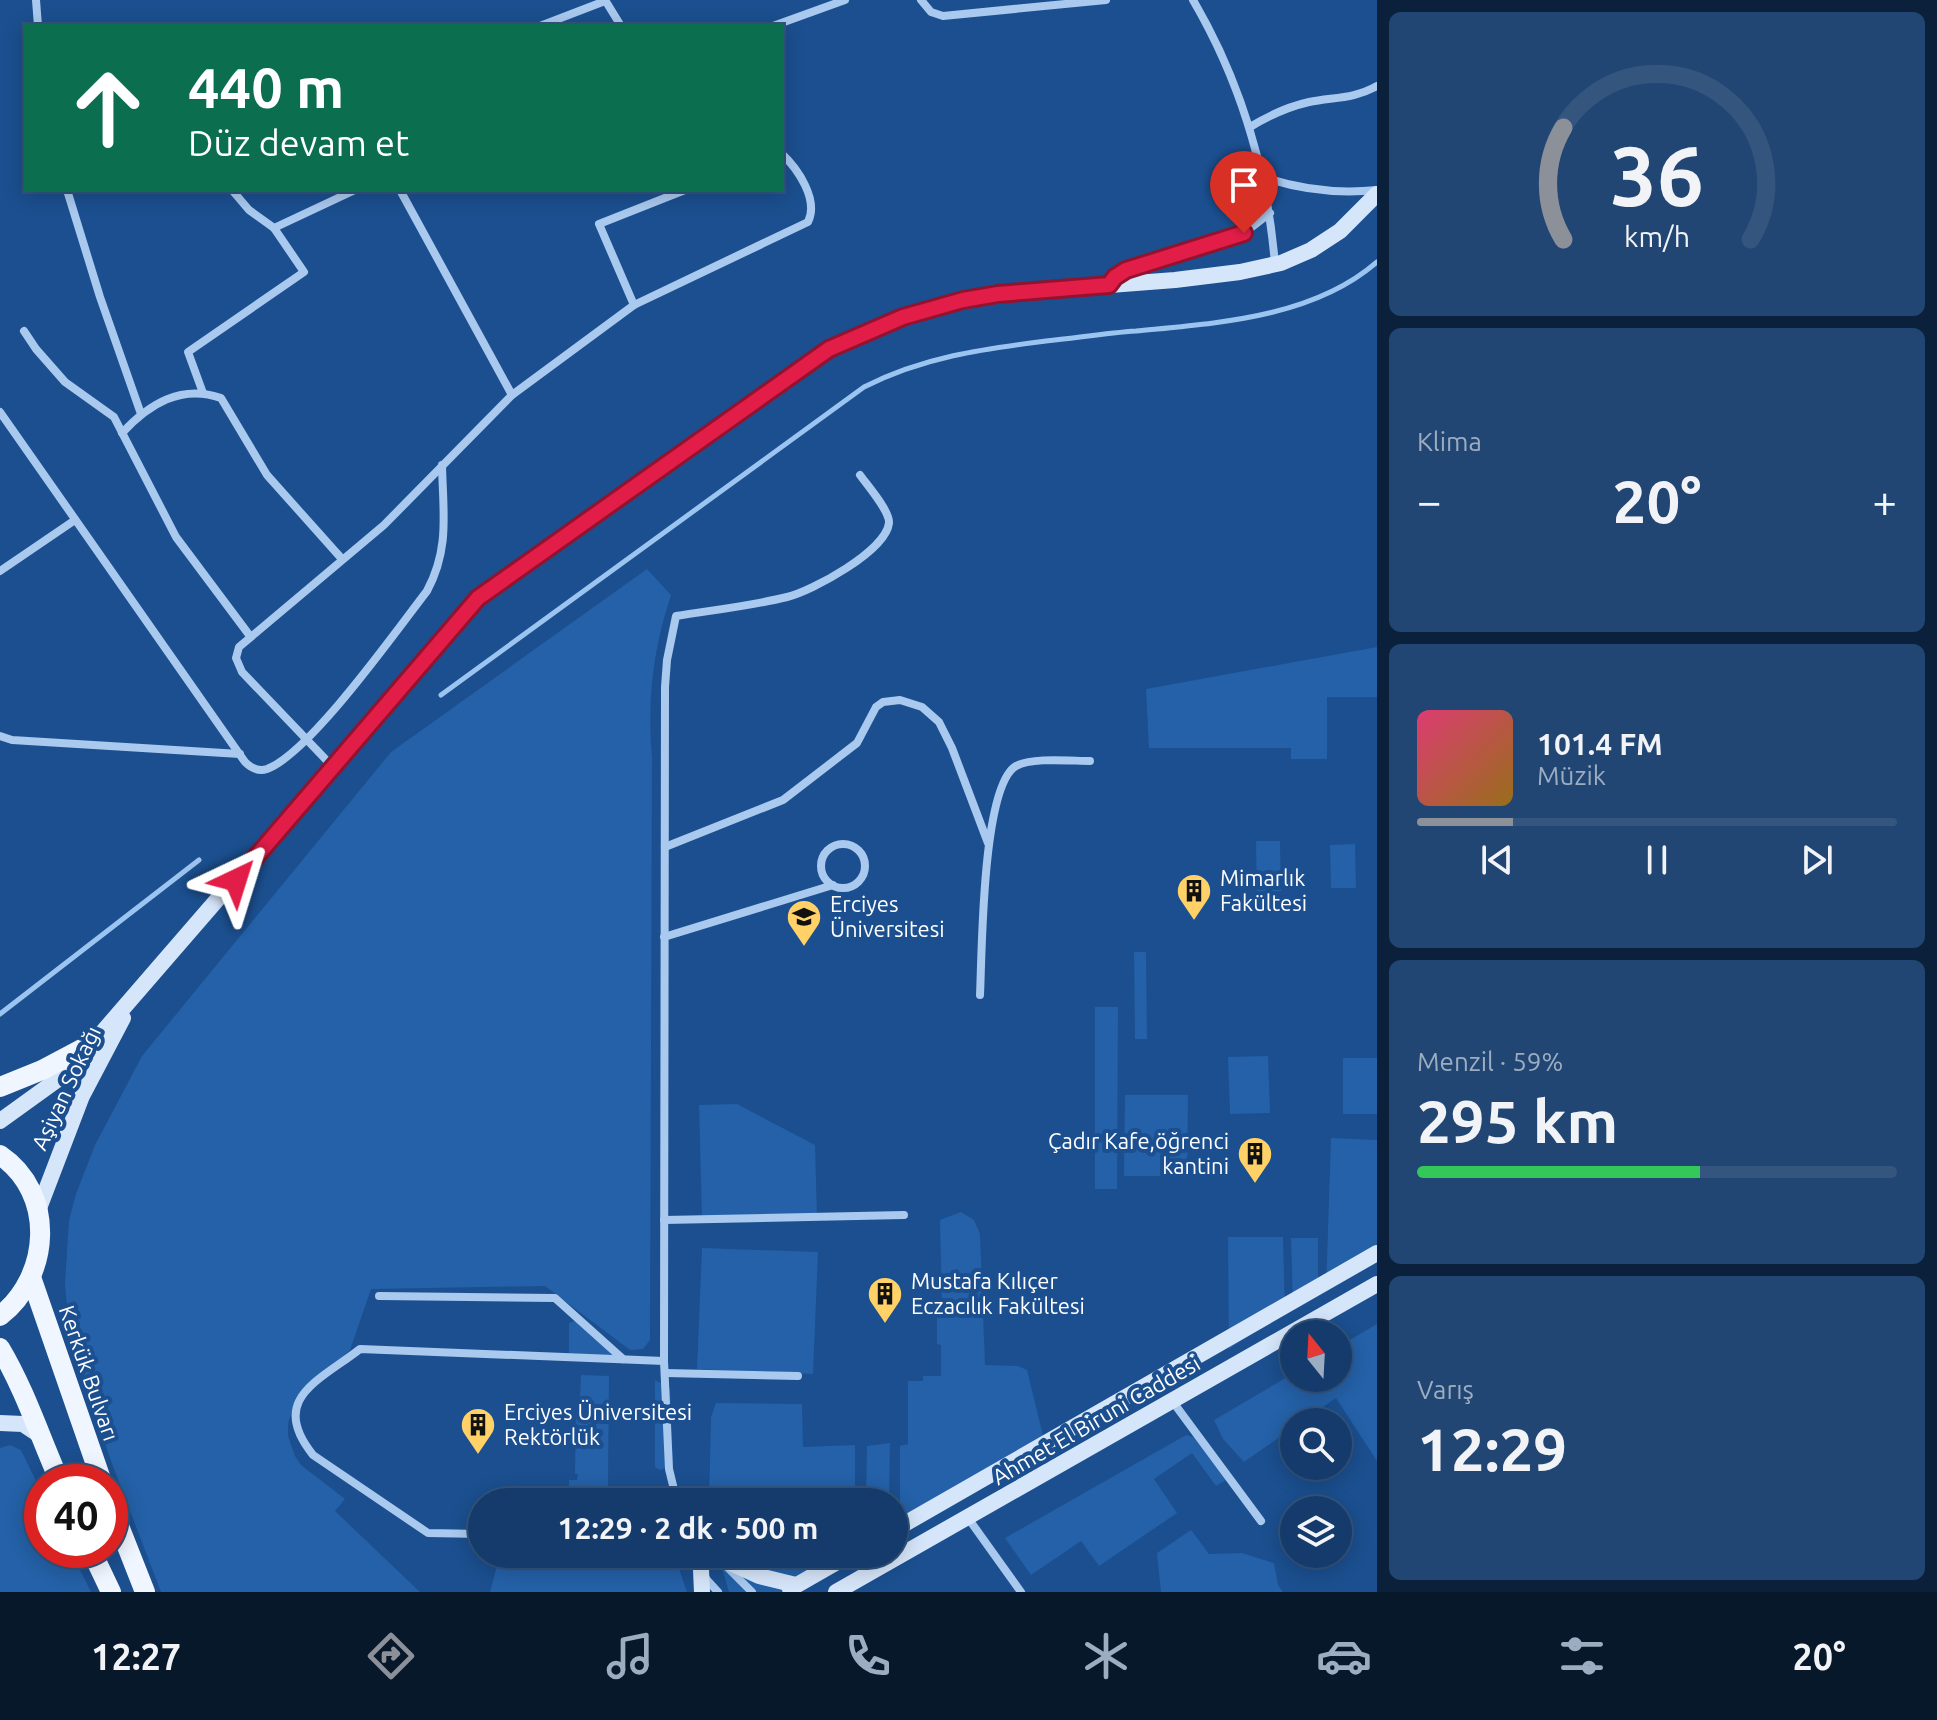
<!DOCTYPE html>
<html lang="tr">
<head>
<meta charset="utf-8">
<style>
	:root { --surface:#143b6b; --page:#214673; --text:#f1f3f6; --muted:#9dadc1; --line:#33557e; --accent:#8c9099 }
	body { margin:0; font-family:Ubuntu,sans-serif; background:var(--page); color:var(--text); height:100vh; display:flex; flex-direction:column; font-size:30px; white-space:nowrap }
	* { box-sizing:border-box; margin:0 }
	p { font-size:26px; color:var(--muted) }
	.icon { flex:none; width:44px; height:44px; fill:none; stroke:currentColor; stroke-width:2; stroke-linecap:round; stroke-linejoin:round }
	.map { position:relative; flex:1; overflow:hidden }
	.side { display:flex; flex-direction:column; gap:12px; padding:12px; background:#0b203b; width:560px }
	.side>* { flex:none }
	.top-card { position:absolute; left:24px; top:24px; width:760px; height:168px; border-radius:0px; box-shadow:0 4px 20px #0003,0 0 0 2px var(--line); background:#0b6e4f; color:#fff; overflow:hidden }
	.needle { width:52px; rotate:342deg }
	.buttons { position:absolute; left:1280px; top:1320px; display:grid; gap:16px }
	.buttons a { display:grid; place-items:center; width:72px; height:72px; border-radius:50%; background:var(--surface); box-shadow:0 4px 20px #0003,0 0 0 2px var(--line); font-size:40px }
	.speed { position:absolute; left:24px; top:1464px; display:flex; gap:16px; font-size:40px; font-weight:700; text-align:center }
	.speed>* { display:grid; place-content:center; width:104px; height:104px; border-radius:50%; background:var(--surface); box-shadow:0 4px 20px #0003,0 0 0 2px var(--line); line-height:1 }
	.speed .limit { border:12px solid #d22; background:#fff; color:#111 }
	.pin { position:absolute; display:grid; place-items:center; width:68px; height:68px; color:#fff; margin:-82px -34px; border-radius:50% 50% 50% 0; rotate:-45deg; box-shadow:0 0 8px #0007 }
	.pin .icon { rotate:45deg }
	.me { position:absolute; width:88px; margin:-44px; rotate:41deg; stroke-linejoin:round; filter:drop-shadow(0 0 6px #0008) }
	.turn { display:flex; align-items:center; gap:28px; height:168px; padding:0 32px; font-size:36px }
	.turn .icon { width:104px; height:104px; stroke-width:2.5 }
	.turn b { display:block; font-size:56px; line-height:68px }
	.big { font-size:60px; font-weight:600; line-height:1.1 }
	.side .widget { flex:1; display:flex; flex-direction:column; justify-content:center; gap:12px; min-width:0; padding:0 28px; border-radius:12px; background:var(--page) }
	.side .dial { align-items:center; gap:0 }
	.dial svg { height:208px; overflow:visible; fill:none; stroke:var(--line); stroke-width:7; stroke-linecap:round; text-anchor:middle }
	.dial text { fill:var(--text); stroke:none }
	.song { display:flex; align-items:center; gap:24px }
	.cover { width:96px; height:96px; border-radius:12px; background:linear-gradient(135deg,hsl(340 70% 55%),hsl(40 70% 35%)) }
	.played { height:8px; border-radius:4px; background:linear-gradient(90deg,var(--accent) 20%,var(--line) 20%) }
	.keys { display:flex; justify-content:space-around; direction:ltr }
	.heat { display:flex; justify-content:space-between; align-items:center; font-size:44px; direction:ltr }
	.charge { height:12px; border-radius:6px; background:linear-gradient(90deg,#34c759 59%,var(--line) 0) }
	.trip { position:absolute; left:468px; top:1488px; width:440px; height:80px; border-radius:40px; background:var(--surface); box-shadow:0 4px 20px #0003,0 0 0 2px var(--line); font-weight:600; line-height:80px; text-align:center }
	.menu { display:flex; height:128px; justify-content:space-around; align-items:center; background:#08182b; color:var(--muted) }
	.menu .icon { width:56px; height:56px }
	.menu .active { color:var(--accent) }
	.menu b { font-size:36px; color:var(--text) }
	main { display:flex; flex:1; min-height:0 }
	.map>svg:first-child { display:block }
</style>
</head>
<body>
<main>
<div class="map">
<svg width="1377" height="1592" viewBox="0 0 1377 1592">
	<rect width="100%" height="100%" fill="#1b4f8f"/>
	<g fill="#2461a8">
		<path d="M 647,569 L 671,595 C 653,649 647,701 652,757 L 650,1340 L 643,1349 L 630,1350 L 545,1286 L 371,1289 L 350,1350 L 294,1403 L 288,1424 L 288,1436 L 295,1456 L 301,1465 L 345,1499 L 335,1511 L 420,1592 L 161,1592 L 114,1469 L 73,1352 L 69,1329 L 65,1284 L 69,1220 L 76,1194 L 95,1145 L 142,1056 L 391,752 Z"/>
		<path d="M 1377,647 L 1377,697 L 1327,697 L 1327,759 L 1291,759 L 1291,748 L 1149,748 L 1146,689 Z"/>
		<path d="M 1256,841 L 1280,841 L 1281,891 L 1257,892 Z"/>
		<path d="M 1355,844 L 1356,888 L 1331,888 L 1330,845 Z"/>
		<path d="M 1134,952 L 1146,952 L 1147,1039 L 1135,1039 Z"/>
		<path d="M 1095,1007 L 1118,1007 L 1117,1189 L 1095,1189 Z"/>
		<path d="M 1268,1056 L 1270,1113 L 1230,1114 L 1228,1057 Z"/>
		<rect x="1343" y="1058" width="34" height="56"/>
		<path d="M 1125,1095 L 1188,1095 L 1187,1176 L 1124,1176 Z"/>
		<path d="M 737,1104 L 815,1145 L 817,1217 L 702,1219 L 699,1105 Z"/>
		<path d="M 1331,1138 L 1377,1140 L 1377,1262 L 1326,1291 Z"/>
		<path d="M 961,1212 L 974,1220 L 980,1234 L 985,1365 L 1018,1366 L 1027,1370 L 1047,1452 L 903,1533 L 900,1528 L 900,1446 L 908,1444 L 908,1381 L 923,1381 L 923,1376 L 941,1376 L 941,1345 L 937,1344 L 937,1307 L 942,1306 L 940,1220 Z"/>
		<path d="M 1228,1237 L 1283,1237 L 1285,1311 L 1229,1349 Z"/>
		<path d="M 1291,1238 L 1318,1238 L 1318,1294 L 1293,1307 Z"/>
		<path d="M 702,1248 L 818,1252 L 813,1374 L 697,1369 Z"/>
		<path d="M 577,1320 L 617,1355 L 569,1354 L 569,1323 Z"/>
		<path d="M 1377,1324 L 1377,1461 L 1336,1398 L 1301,1422 L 1294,1422 L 1294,1427 L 1244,1462 L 1223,1439 L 1214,1420 L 1294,1373 L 1294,1378 L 1338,1378 L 1338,1347 Z"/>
		<path d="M 581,1375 L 609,1376 L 608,1486 L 569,1486 L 569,1480 L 577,1480 L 578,1474 L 575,1474 L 576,1407 L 580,1397 Z"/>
		<path d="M 655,1380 L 670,1388 L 673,1466 L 660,1470 L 655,1467 Z"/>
		<path d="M 716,1403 L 802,1404 L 803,1447 L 855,1445 L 855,1502 L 709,1502 L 711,1417 Z"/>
		<path d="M 1186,1435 L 1197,1438 L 1226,1480 L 1216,1486 L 1192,1453 L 1154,1479 L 1177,1513 L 1099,1566 L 1081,1541 L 1031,1575 L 1005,1538 Z"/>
		<path d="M 890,1443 L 889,1502 L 866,1502 L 867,1446 Z"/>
		<path d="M 10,1445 L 21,1450 L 42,1493 L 42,1550 L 70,1550 L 91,1592 L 0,1592 L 0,1448 Z"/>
		<path d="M 1191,1530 L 1209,1554 L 1242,1553 L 1274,1563 L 1278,1585 L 1283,1592 L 1161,1592 L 1157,1553 Z"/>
		<path d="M 500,1554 L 666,1554 L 679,1569 L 687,1592 L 490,1592 Z"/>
		<path d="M 718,1554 L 854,1554 L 854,1562 L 801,1592 L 729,1592 Z"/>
	</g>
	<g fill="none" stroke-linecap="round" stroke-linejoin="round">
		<g stroke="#9cc4f0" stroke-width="5">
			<path d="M 441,695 L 864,387 C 923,357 982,349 1046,341 C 1076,338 1106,333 1136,331 C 1217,323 1313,318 1377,262"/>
			<path d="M 0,1014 L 199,860"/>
		</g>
		<g stroke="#a9c9ee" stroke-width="8">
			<path d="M 36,0 L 38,26"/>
			<path d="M 605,0 L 621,26"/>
			<path d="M 921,0 L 931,12 L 943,16 L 1106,0"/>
			<path d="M 1193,0 C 1241,82 1267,170 1275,264"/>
			<path d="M 540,26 L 605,1"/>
			<path d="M 773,26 L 845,0"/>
			<path d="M 1250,127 C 1268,116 1287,107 1309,102 C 1334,97 1354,99 1377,86"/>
			<path d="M 1263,177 C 1301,190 1337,194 1377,190"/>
			<path d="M 67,190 L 100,297 L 141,414"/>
			<path d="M 232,190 L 249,210 L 274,228"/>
			<path d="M 400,190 L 512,395"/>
			<path d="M 1109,284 L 1115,277 L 1126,270 L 1244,233 L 1270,213"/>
			<path d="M 634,305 L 599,224 L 685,190"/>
			<path d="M 24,331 L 36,349 L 65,382 L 114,417 L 176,537 L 250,636"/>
			<path d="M 203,393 L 188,352 L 304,272 L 274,228 L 355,190"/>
			<path d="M 0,412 L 245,762 C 251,768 258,772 267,769 C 310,753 396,631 427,591 C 450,548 443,512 442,465"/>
			<path d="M 122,433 C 149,404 181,384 221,398 L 267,475 L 342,559"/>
			<path d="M 0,571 L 75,520"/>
			<path d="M 0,736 L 12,740 L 240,754"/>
			<path d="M 332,766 L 242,672 L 236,658 L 239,647 L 384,525 L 512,395 L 634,305 L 808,222 C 819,200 798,169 782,154"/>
			<circle cx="843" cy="866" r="22"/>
			<path d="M 665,847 L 783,800 L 857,743 L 876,707 L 883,702 L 900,700 L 922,707 L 939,722 L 952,748 L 988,843"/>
			<path d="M 664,937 L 833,885"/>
			<path d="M 980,995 C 982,953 982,786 1016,766 C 1032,757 1071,761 1090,761"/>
			<path d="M 664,1220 L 904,1215"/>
			<path d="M 379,1296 L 555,1298 L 623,1359"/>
			<path d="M 665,1373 L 798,1376"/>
			<path d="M 1173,1402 L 1261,1521"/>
			<path d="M 677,1502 L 669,1469 L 664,1361 L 665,687 L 667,660 L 676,616 C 713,610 751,606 787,597 C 812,591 886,551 889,523 C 890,511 867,485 860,475"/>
			<path d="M 968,1518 L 1021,1592"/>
			<path d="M 482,1534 L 428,1533 L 313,1455 C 268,1399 319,1381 360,1349 L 664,1361"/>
			<path d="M 692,1554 L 707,1580 L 718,1592"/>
			<path d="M 727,1567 L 752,1592"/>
		</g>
		<g stroke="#d6e6fa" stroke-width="16">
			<path d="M 0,1121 L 68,1072 L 478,598 L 829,349 L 903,317 L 963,300 L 1032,291 L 1175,280 L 1240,272 L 1281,263 L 1311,250 L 1340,231 L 1377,194"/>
			<path d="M 38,1211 L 82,1096 L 123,1018"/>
			<path d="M 0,1423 L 23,1424 L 38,1434"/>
			<path d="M 894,1530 L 1377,1253"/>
			<path d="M 720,1558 L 759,1576 L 796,1585"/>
			<path d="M 701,1570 L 702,1592"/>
			<path d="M 790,1589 L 851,1554"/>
			<path d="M 836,1592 L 1377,1284"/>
		</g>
		<g stroke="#f0f6ff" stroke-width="20">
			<path d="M 0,1087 L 42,1070 L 91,1044"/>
			<path d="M 0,1155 C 56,1193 51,1276 0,1316"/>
			<path d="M 32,1280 L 102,1482"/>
			<path d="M 0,1348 C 25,1390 40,1437 60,1482"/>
			<path d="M 110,1503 L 145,1592"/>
			<path d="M 91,1550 L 111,1592"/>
		</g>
	</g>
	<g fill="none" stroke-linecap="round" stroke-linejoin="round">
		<defs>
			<path id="route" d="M 236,880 L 478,598 L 829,349 L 903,317 L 963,300 L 998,294 L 1109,285 L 1115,277 L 1126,270 L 1244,233"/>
		</defs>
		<use href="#route" stroke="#92132f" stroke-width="20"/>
		<use href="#route" stroke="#e11d48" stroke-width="14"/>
	</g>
	<defs>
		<symbol id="building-pin" viewBox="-11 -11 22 30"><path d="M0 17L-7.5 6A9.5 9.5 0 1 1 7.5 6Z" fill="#ffd166" stroke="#1b4f8f"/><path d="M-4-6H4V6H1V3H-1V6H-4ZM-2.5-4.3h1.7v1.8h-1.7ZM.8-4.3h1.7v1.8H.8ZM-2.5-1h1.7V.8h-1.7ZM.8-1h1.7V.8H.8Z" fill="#111"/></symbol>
		<symbol id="university-pin" viewBox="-11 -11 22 30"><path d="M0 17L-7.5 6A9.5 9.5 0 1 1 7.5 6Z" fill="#ffd166" stroke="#1b4f8f"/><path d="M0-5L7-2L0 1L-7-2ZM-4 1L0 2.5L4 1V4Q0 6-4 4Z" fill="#111"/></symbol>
	</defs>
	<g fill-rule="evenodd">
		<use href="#building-pin" x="1174" y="871" width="40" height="54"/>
		<use href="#university-pin" x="784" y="897" width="40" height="54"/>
		<use href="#building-pin" x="1235" y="1134" width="40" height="54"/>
		<use href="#building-pin" x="865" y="1274" width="40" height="54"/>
		<use href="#building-pin" x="458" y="1405" width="40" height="54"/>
	</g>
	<g text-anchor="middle" stroke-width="8" stroke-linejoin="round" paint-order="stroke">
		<g font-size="22" fill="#fff" stroke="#1b4f8f" text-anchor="start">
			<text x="1220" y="886">Mimarlık<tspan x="1220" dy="25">Fakültesi</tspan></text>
			<text x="830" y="912">Erciyes<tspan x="830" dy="25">Üniversitesi</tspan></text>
			<text x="1229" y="1149" text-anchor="end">Çadır Kafe,öğrenci<tspan x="1229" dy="25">kantini</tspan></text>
			<text x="911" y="1289">Mustafa Kılıçer<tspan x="911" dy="25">Eczacılık Fakültesi</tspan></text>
			<text x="504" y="1420">Erciyes Üniversitesi<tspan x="504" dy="25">Rektörlük</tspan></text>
		</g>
		<g font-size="22" fill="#fff" stroke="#1b4f8f">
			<text transform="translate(66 1088) rotate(-65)" y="8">Aşiyan Sokağı</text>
			<text transform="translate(89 1373) rotate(71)" y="8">Kerkük Bulvarı</text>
			<text transform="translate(1096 1420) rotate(-30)" y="8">Ahmet El Biruni Caddesi</text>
		</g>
	</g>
</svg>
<div class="buttons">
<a><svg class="needle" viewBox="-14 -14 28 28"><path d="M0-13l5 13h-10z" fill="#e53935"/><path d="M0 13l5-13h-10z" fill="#9dadc1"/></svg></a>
<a><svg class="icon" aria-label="search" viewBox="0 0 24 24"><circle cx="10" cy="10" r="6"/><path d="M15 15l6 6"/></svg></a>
<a><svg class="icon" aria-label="layers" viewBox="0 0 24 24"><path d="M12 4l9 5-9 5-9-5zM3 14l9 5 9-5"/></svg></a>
</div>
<div class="speed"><div class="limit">40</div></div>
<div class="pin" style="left:1244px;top:233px;background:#d93025"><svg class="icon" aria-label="arrive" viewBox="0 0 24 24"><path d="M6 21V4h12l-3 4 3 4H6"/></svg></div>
<svg class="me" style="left:236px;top:880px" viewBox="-20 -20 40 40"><path d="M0-17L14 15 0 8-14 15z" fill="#e11d48" stroke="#fff" stroke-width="4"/></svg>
<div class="trip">12:29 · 2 dk · 500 m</div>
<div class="top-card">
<div class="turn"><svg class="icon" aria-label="ahead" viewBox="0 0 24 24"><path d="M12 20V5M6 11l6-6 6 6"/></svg><div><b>440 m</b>Düz devam et</div></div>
</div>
</div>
<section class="side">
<div class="widget dial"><svg viewBox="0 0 100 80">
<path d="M14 69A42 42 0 1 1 86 69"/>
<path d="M14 69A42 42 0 0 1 14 26" stroke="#8c9099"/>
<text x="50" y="56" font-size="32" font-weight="700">36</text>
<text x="50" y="72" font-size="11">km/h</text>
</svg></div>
<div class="widget"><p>Klima</p>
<div class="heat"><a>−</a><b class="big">20°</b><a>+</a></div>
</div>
<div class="widget">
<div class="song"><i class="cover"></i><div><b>101.4 FM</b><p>Müzik</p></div></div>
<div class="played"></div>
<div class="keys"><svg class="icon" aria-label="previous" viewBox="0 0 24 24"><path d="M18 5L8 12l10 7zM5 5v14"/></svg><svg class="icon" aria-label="pause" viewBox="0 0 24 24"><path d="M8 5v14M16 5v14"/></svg><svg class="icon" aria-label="next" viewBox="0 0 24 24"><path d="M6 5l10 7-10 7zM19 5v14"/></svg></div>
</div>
<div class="widget"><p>Menzil · 59%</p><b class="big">295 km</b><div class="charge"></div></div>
<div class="widget"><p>Varış</p><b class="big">12:29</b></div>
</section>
</main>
<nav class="menu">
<b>12:27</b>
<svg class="icon active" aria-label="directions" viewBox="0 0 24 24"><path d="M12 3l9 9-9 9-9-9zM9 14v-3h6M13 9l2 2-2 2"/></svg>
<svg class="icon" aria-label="music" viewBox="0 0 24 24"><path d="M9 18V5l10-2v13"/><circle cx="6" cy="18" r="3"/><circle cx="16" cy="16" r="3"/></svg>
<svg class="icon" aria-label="phone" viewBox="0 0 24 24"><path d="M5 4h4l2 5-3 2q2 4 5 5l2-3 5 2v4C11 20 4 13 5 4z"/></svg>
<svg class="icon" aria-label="climate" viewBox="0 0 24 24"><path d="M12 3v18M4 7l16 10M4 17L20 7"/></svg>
<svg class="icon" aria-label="car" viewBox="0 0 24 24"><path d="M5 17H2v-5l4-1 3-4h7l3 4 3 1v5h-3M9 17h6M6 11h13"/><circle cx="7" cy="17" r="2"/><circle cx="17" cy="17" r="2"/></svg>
<svg class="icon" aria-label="filters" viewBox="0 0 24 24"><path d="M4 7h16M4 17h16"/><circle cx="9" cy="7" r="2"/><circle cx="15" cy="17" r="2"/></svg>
<b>20°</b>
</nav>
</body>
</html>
